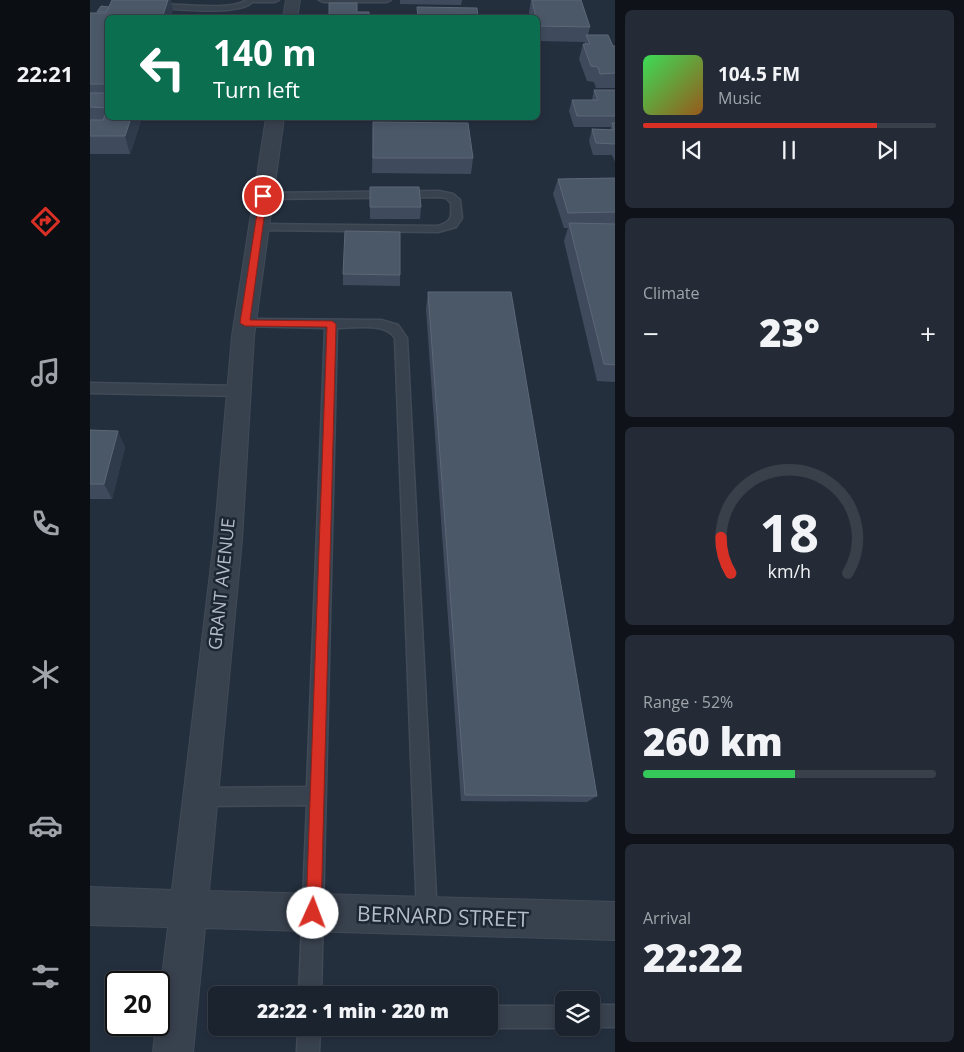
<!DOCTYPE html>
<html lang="en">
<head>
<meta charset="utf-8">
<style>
	:root { --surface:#1b232e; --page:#242b36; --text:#f1f3f6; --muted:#a0a4aa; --line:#39404a; --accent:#d93025 }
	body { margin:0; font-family:"Open Sans",sans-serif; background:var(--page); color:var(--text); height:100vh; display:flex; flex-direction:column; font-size:19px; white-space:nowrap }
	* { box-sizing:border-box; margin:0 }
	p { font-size:16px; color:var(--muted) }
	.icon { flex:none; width:28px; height:28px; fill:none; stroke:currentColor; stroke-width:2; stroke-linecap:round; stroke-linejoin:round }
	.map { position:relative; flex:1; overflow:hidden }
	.sheet { display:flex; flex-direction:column; gap:10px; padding:10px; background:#0f1319; width:349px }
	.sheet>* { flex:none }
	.guide { position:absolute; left:15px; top:15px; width:435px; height:105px; border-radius:8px; box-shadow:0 2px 8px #0003,0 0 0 1px var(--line); background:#0b6e4f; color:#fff; overflow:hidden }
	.buttons { position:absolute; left:465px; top:991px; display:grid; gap:10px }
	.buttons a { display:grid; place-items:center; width:45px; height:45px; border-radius:8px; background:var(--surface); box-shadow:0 2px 8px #0003,0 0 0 1px var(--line); font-size:25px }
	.speed { position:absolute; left:15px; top:971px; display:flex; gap:10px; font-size:25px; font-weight:700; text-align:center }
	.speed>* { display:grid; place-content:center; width:65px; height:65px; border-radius:50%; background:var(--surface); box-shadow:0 2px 8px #0003,0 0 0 1px var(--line); line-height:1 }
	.speed .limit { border:2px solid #111; border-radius:8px; background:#fff; color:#111 }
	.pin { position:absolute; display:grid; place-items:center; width:42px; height:42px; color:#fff; margin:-21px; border:2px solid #fff; border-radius:50%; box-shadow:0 1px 5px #0007 }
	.me { position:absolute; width:55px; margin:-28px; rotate:2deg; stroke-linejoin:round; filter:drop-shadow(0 0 4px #0008) }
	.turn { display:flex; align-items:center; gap:18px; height:105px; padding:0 25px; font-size:22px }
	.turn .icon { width:65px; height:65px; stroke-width:2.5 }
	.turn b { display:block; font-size:35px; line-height:42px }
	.big { font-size:38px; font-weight:800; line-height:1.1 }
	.sheet .tile { flex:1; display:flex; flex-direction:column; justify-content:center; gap:8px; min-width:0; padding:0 18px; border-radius:8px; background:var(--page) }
	.sheet .dial { align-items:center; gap:0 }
	.dial svg { height:130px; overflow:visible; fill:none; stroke:var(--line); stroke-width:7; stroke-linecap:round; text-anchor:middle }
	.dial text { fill:var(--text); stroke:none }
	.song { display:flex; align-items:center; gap:15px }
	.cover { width:60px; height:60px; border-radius:8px; background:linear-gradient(135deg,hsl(130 70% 55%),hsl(30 70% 35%)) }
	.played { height:5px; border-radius:2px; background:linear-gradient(90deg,var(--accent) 80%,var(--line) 80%) }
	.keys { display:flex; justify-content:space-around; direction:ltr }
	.heat { display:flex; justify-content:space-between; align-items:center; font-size:28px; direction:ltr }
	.charge { height:8px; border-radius:4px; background:linear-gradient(90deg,#34c759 52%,var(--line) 0) }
	.trip { position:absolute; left:118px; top:986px; width:290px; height:50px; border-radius:8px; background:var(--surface); box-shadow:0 2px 8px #0003,0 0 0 1px var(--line); font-weight:800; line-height:50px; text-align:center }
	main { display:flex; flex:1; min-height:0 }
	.dock { display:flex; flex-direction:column; width:90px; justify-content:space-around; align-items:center; background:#0b0e12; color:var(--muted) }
	.dock .icon { width:35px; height:35px }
	.dock .on { color:var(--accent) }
	.dock b { font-size:22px; color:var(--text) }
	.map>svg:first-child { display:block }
</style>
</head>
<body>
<main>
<nav class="dock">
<b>22:21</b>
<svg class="icon on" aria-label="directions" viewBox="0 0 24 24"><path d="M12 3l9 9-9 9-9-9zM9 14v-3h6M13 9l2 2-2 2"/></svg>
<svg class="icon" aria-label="music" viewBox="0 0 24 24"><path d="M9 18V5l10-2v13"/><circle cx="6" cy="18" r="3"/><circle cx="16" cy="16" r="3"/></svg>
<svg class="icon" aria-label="phone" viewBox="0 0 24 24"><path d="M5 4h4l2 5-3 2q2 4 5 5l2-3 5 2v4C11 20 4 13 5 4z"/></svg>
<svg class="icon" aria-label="climate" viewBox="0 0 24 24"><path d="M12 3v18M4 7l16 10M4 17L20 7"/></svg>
<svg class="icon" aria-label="car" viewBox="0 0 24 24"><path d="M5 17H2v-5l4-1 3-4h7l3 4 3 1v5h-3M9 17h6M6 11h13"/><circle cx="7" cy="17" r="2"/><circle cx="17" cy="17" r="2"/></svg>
<svg class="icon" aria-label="filters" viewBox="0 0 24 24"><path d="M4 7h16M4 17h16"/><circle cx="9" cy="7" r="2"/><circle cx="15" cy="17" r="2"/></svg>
</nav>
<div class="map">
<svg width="526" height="1052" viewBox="0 0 526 1052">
	<rect width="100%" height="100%" fill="#242f3e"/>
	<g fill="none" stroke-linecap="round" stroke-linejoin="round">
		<defs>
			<g id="lane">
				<path d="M 156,0 L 189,0 L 185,2 L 162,2 C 152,16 86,9 68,8 L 64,6 L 68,4 C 86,4 144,11 156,0 Z"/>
				<path d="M 229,0 L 301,0 L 297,2 L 233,2 Z"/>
				<path d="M 349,191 L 363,194 L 370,200 L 372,218 L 366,227 L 348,232 L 168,230 L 163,227 L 168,224 L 348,226 C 362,222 362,217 361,203 L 356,198 L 349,197 L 173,199 L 168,196 L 173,193 Z"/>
				<path d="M 155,319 L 291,320 L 308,325 L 317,338 L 347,915 L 344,922 L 337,925 L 330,922 L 327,915 L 305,338 C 296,322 263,328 247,328 L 231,995 L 209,995 L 217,805 L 110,806 L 103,804 L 101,797 L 103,790 L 110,788 L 217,787 L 235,328 L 151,326 L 149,323 Z"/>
				<path d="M 0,383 L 149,386 L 154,388 L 156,391 L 154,394 L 149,396 L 0,393 Z"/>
				<rect x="501" y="1005" width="25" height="22"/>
				<path d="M 399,1006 L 474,1006 L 475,1028 L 399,1028 Z"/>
				<path d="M 208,1028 L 230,1028 L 229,1052 L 207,1052 Z"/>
			</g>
			<g id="street">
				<path d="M 196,0 L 210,0 L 207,18 L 193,18 Z"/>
				<path d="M 176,118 L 194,118 L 164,336 L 152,540 L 119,891 L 526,902 L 526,940 L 115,928 L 103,1052 L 63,1052 L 66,1025 L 69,1025 L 69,1001 L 78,927 L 0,925 L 0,887 L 82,890 L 124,540 L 142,336 Z"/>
			</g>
		</defs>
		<use href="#lane" stroke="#414a57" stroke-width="3"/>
		<use href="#street" stroke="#414a57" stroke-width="2"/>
		<use href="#lane" fill="#38414e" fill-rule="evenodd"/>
		<use href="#street" fill="#38414e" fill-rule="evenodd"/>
	</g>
	<g fill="#3f4b5c">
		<path d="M 310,0 L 372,0 L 371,5 L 310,4 Z"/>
		<path d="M 441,0 L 491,0 L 500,27 L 498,35 L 523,46 L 526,46 L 526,88 L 506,88 L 504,82 L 497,81 L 489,59 L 493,44 L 494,44 L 495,42 L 448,41 L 448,18 L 440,18 L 439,13 Z"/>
		<path d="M 83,10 L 18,18 L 18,118 L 52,118 L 40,154 L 0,154 L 0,13 Z"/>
		<path d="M 504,90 L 526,90 L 526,164 L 522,155 L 503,155 L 499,141 L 502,129 L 520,130 L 521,127 L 484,127 L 479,111 L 482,100 L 502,100 Z"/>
		<path d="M 283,122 L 383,158 L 381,174 L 282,173 Z"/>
		<path d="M 526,178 L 526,382 L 507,381 L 474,241 L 478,228 L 474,228 L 463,194 L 468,179 Z"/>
		<path d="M 280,187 L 331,207 L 330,219 L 280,219 Z"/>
		<path d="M 253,274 L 310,275 L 310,286 L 253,285 Z"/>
		<path d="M 338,292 L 507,796 L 497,802 L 371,801 L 336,309 Z"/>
		<path d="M 0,430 L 35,447 L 22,499 L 0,499 Z"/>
	</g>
	<g fill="#2f3b4b">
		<path d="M 78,0 L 81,0 L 83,10 L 81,18 L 72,18 Z"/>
		<path d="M 41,118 L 52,118 L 40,154 L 35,136 Z"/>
		<path d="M 28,431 L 35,447 L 22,499 L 14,484 Z"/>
	</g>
	<g fill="#4b5868" stroke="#5c6777">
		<path d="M 22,0 L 78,0 L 72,18 L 18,18 L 18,84 L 0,84 L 0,13 L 16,13 Z"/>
		<path d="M 442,0 L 491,0 L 500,27 L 448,26 L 448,18 L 446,18 Z"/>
		<path d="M 239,3 L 267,3 L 267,12 L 279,12 L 279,18 L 239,18 Z"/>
		<path d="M 11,6 L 19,7 L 16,12 L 7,12 Z"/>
		<path d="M 327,7 L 387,8 L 388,18 L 328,18 Z"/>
		<path d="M 496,35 L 518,35 L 523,46 L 526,46 L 526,73 L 510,74 L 508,67 L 501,66 L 493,44 L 500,44 Z"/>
		<path d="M 504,90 L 526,90 L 526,116 L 487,116 L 482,100 L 508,100 Z"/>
		<path d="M 0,93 L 18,93 L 18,108 L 0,107 Z"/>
		<path d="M 18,108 L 18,118 L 41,118 L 35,136 L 0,136 L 0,120 L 13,120 Z"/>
		<path d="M 283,122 L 378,123 L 383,158 L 283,158 Z"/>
		<path d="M 522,123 L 526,123 L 526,144 L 506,143 L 502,129 L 524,130 Z"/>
		<path d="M 526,178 L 526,212 L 478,213 L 468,179 Z"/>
		<path d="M 280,187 L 329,187 L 331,207 L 280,207 Z"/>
		<path d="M 479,223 L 526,224 L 526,365 L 514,364 Z"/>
		<path d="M 255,231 L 310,232 L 310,275 L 253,274 Z"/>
		<path d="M 338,292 L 421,292 L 507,796 L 375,795 Z"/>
		<path d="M 0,430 L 28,431 L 14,484 L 0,484 Z"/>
	</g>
	<path fill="#d93025" stroke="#8d1f18" d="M 170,194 L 177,196 L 160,320 L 242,321 L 246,324 L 231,913 L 229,919 L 223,921 L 218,919 L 216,913 L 237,327 L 155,326 L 150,323 Z"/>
	<g text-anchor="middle" stroke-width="5" stroke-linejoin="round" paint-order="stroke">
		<g font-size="18" fill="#b4bcc9" stroke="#1d2633">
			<text transform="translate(132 584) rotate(-84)" y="6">GRANT AVENUE</text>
		</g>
		<g font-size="21" fill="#b4bcc9" stroke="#1d2633">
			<text transform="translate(353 917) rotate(2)" y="7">BERNARD STREET</text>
		</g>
	</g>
</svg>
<div class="buttons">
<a><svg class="icon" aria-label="layers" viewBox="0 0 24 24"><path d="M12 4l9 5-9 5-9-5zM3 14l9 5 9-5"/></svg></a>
</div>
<div class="speed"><div class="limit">20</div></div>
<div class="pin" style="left:173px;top:196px;background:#d93025"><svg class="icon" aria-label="arrive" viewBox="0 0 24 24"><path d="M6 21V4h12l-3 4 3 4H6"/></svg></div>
<svg class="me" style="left:223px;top:913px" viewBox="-20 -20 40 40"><circle r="19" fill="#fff"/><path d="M0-13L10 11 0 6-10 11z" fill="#d93025"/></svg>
<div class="trip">22:22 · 1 min · 220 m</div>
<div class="guide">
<div class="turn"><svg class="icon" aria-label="left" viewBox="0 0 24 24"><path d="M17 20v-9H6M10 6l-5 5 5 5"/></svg><div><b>140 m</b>Turn left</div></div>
</div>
</div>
<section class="sheet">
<div class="tile">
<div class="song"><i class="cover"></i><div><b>104.5 FM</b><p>Music</p></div></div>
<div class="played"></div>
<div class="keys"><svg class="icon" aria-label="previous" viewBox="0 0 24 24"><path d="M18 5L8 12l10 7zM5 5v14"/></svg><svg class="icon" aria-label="pause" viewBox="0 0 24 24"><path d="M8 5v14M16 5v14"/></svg><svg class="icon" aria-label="next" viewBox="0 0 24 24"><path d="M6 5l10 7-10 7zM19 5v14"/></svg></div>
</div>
<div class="tile"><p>Climate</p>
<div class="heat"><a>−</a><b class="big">23°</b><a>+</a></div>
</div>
<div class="tile dial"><svg viewBox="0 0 100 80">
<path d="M14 69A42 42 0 1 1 86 69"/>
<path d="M14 69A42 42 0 0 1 8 47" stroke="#d93025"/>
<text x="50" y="56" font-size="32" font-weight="700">18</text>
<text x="50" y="72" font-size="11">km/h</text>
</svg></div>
<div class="tile"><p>Range · 52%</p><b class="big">260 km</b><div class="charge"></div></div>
<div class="tile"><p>Arrival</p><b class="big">22:22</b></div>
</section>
</main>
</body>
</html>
